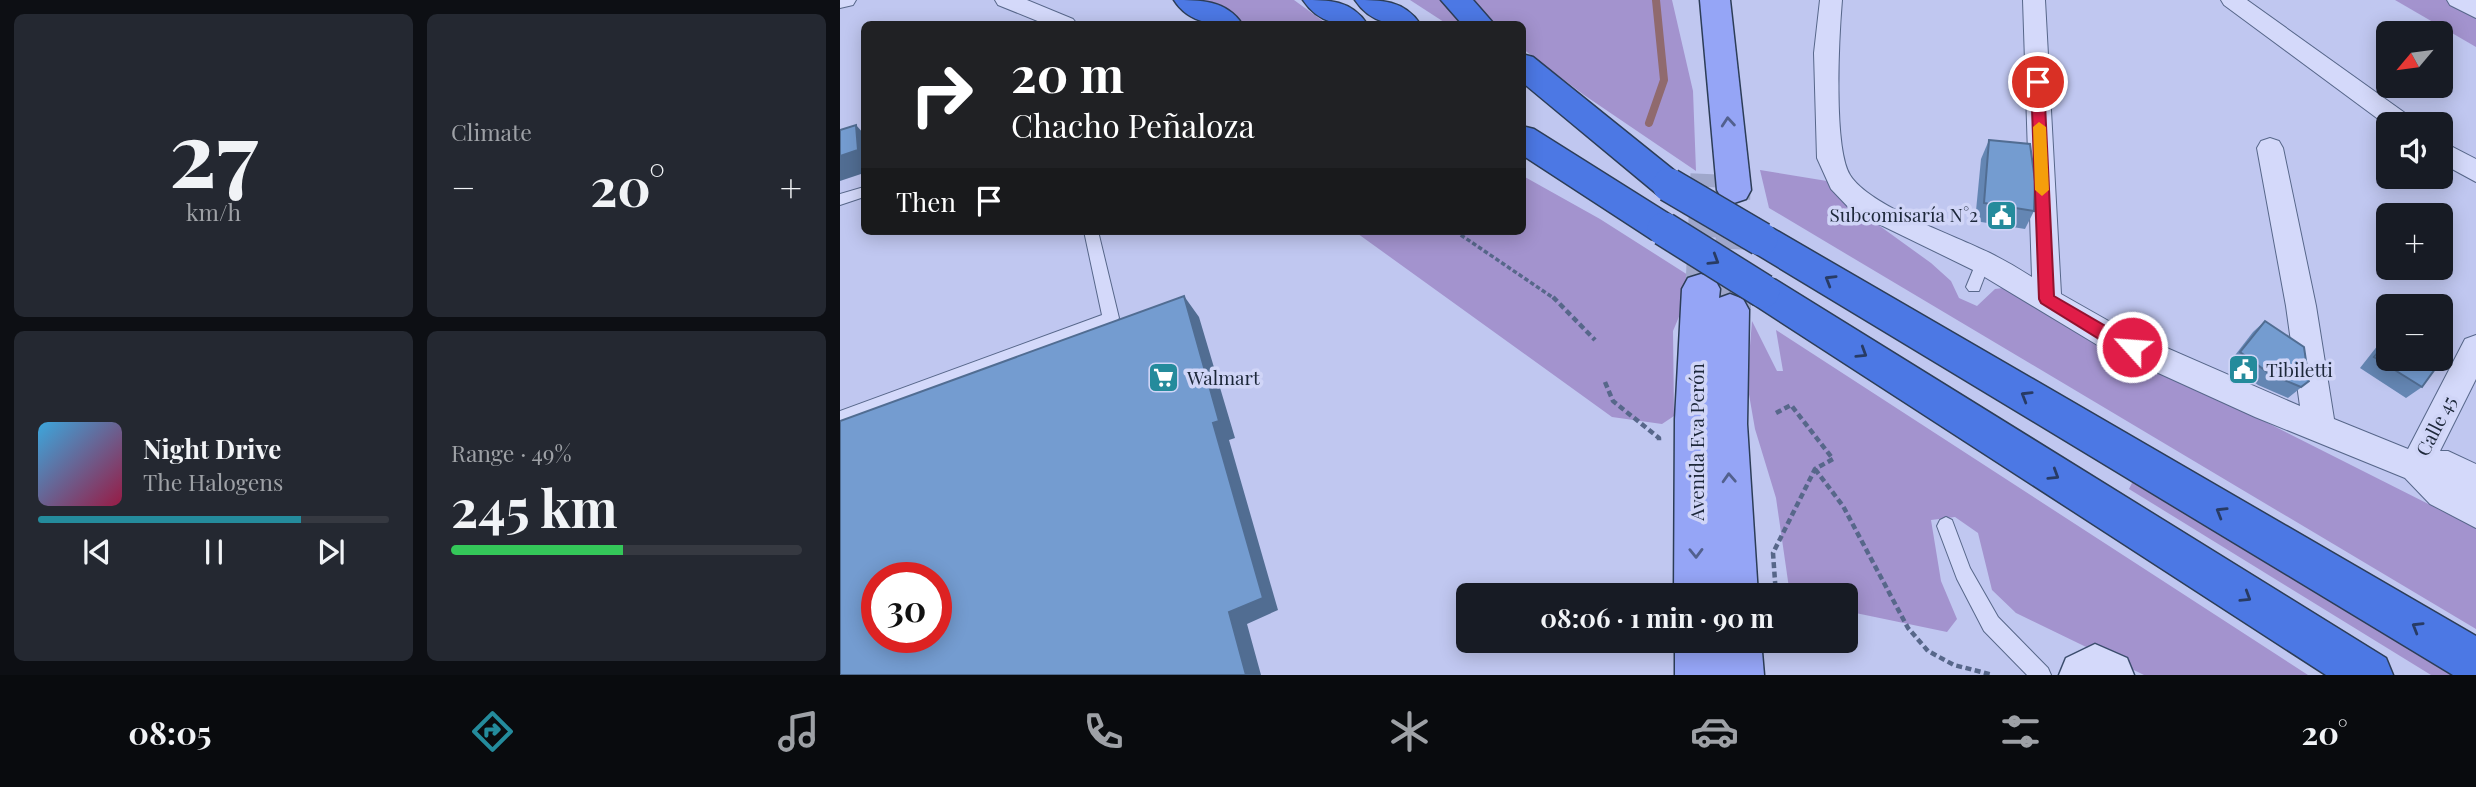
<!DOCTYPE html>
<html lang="en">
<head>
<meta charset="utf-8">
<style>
	:root { --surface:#171b24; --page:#242831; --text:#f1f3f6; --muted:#9ea1a6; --line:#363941; --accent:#248b9c }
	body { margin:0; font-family:"Playfair Display",serif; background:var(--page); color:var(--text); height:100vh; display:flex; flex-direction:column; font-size:26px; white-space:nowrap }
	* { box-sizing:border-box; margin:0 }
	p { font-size:23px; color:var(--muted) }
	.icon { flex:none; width:38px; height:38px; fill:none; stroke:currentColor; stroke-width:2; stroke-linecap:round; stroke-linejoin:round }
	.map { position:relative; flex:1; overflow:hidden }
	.sheet { display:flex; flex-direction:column; gap:14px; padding:14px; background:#0d0f14; width:840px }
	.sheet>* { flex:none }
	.top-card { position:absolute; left:21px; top:21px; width:665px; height:214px; border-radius:10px; box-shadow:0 4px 18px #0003; background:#202124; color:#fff; overflow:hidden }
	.needle { width:46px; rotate:241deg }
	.buttons { position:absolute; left:1536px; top:21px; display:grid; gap:14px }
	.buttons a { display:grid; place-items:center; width:77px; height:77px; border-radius:10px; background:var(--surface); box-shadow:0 4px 18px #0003; font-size:35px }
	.speed { position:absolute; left:21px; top:562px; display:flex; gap:14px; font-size:35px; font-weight:700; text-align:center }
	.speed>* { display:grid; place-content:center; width:91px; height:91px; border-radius:50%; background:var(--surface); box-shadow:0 4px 18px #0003; line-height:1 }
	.speed .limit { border:10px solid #d22; background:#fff; color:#111 }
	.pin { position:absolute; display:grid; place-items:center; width:60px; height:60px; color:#fff; margin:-30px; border:4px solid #fff; border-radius:50%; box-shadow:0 2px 7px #0007 }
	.me { position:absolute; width:77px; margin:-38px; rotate:296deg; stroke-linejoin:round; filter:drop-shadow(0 0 5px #0008) }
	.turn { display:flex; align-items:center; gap:24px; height:147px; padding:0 35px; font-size:32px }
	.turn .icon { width:91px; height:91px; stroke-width:2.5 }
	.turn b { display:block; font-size:49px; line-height:60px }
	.then { display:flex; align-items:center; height:66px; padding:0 35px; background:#0003; gap:14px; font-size:26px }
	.big { font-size:52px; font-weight:700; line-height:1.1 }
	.sheet .widget { flex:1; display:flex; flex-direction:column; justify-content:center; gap:10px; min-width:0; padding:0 24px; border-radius:10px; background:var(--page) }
	.sheet .dial { align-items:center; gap:0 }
	.dial b { font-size:91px; line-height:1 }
	.song { display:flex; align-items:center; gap:21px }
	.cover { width:84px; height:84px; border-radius:10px; background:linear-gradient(135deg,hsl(200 70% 55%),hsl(340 70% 35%)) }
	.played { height:7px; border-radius:4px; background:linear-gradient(90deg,var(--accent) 75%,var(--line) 75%) }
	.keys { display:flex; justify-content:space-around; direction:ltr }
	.heat { display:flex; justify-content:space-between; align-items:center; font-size:38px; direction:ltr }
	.charge { height:10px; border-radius:5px; background:linear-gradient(90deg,#34c759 49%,var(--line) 0) }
	.sheet .tiles { flex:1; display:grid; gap:14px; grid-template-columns:repeat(2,1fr) }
	.trip { position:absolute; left:616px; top:583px; width:402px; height:70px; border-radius:10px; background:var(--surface); box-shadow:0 4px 18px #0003; font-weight:700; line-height:70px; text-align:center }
	.menu { display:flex; height:112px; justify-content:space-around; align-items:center; background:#090b0e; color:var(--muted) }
	.menu .icon { width:49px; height:49px }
	.menu .active { color:var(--accent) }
	.menu b { font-size:32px; color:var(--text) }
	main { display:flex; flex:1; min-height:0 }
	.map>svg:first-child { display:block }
</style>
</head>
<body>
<main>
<section class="sheet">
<div class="tiles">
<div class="widget dial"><b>27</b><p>km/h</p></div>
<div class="widget"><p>Climate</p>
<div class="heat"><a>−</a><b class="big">20°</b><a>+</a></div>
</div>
<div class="widget">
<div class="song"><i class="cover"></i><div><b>Night Drive</b><p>The Halogens</p></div></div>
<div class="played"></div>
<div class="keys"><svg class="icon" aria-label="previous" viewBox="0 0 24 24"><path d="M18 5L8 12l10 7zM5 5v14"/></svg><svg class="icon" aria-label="pause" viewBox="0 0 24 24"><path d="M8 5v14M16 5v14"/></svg><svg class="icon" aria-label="next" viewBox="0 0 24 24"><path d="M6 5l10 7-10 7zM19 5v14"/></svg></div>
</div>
<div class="widget"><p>Range · 49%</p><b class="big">245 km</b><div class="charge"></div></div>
</div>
</section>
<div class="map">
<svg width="1636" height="675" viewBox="0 0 1636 675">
	<rect width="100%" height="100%" fill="#c0c7f0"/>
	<g fill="#a393ce">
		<path d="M 361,0 L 454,0 L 487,24 L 402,24 Z"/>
		<path d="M 570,0 L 603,0 L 626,24 L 607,24 Z"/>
		<path d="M 632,0 L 832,0 L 853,91 L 856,171 L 744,95 L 683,49 L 682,24 L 656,24 Z"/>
		<path d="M 1555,0 L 1636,0 L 1636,47 Z"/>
		<path d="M 920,170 L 987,181 L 1019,211 L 1091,263 L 1111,281 L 1119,298 L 1137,306 L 1155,289 L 1171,287 L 1412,415 L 1636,528 L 1636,629 L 929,208 Z"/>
		<path d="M 683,176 L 760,219 L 848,275 L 843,307 L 833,331 L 834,416 L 822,424 L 772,417 L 514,231 L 682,231 Z"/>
		<path d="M 912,321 L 937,371 L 943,371 L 936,330 L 1468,675 L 1304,675 L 1176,613 L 1152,590 L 1138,533 L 1115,517 L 1091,520 L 1101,581 L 1117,619 L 1107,632 L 1006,611 L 1006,595 L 950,595 L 936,498 L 915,429 L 907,383 Z"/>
		<path d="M 1297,473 L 1628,675 L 1591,675 L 1289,489 Z"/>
	</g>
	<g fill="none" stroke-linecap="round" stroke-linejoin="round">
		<path stroke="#906a6e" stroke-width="8" d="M 809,123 L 824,80 L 816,0"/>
		<g stroke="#9fa7cb" stroke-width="33" stroke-dasharray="33 17" stroke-linecap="butt">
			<path d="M 862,287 L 867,174"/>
			<path d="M 890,299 L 894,190"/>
		</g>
		<path stroke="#9fa7cb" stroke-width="42" stroke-dasharray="42 21" stroke-linecap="butt" d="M 890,310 L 890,297"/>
		<defs>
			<g id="lane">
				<path d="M 24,187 L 24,197 L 0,205 L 0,194 Z"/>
				<path d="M 244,231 L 258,231 L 279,318 L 276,323 L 0,425 L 0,411 L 262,315 Z"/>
				<path d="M 1143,256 L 1150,262 L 1139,291 L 1129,291 L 1126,287 L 1138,258 Z"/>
				<path d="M 1106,517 L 1112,520 L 1130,568 L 1158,617 L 1208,668 L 1211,675 L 1187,675 L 1144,631 L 1117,579 L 1097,526 L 1100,520 Z"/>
			</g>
			<g id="street">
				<path d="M 0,0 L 16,0 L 13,5 L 0,8 Z"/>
				<path d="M 155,0 L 187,0 L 233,19 L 237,24 L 205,24 L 158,5 Z"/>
				<path d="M 980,0 L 1002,0 C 999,36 993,147 1010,175 C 1029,206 1116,236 1150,253 C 1164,260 1178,268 1192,277 L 1183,0 L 1205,0 L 1221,294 L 1281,328 L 1460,406 L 1446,306 L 1417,148 L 1421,141 L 1430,138 L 1439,141 L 1443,148 L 1476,306 L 1494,419 L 1568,449 L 1625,339 L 1636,335 L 1636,379 L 1600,451 L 1608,451 L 1636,464 L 1636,528 L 1590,504 L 1565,478 L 1415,417 L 1259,346 L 1133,270 L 1012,211 L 991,189 L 977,158 L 974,53 Z"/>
				<path d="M 1381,0 L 1407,0 L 1572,118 L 1576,124 L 1549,124 L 1549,127 L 1384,5 Z"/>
				<path d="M 1607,0 L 1636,0 L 1636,18 L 1610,5 Z"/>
				<path d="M 1601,141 L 1636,159 L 1636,182 L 1601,163 Z"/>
			</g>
			<path id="secondary" d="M 1255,644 L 1287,658 L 1294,675 L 1219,675 L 1226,658 Z"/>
			<g id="primary">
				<path d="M 860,0 L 890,0 L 911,190 L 906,199 L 894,203 L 882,199 L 877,190 Z"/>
				<path d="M 861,274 L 874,278 L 880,289 L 879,298 L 890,294 L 903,299 L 909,310 L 907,424 L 918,595 L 834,595 L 835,419 L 842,289 L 848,278 Z"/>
				<path d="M 835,640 L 921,640 L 924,675 L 835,675 Z"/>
			</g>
			<g id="highway">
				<path d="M 334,0 C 360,0 386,0 402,24 C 377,26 349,24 334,0 Z"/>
				<path d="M 463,0 C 489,0 511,0 527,24 C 501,26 479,24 463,0 Z"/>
				<path d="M 515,0 C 541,0 564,0 580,24 C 554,26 531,24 515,0 Z"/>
				<path d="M 601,0 L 633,0 L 654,24 L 622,24 Z"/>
				<path d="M 682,54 L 693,57 L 841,176 L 846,185 L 841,194 L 829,198 L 817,194 L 682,82 Z"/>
				<path d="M 682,126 L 694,129 L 837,219 L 842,229 L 837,239 L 824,243 L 811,239 L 682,155 Z"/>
				<path d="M 921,225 L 934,229 L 1636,636 L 1636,675 L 1613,675 L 908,249 L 903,239 L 908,229 Z"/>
				<path d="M 923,276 L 936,280 L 1546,658 L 1553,675 L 1486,675 L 910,302 L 904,291 L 910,280 Z"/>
			</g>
		</defs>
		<use href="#lane" stroke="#57678a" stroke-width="2"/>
		<use href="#street" stroke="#57678a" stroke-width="2"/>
		<use href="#secondary" stroke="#3a4c6c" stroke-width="3"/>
		<use href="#primary" stroke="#2c3d57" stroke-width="3"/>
		<use href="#highway" stroke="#2c3d57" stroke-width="3"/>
		<path stroke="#57678a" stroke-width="3.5" stroke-dasharray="4.5 2.5" stroke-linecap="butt" d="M 615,231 L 715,299"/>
		<g stroke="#57678a" stroke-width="4.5" stroke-dasharray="6 3.5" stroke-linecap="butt">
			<path d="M 713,297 L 755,340"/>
			<path d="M 765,382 L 773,401 L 819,438 L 819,442"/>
			<path d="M 936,413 L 951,405 L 993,459 L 975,469 L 933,553 L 936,595"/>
			<path d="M 975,469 L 1003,506 L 1068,628 L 1088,651 L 1114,665 L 1153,675"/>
		</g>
		<use href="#lane" fill="#d4d9fa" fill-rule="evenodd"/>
		<use href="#street" fill="#d4d9fa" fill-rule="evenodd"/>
		<use href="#secondary" fill="#d4d9fa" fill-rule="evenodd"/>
		<use href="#primary" fill="#95a5f6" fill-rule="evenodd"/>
		<use href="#highway" fill="#4c78e4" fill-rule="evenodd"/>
		<defs>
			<g id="highway-bridge">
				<path d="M 829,185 L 921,239"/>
				<path d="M 824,229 L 923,291"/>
			</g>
		</defs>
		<use href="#highway-bridge" stroke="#2c3d57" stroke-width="36" stroke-linecap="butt"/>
		<use href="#highway-bridge" stroke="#4c78e4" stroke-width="33"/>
	</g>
	<g fill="#6486b3">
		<path d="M 1149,140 L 1194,211 L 1185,229 L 1135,221 L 1141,159 Z"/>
		<path d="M 1425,321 L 1469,381 L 1448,398 L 1418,385 L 1389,363 L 1413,332 Z"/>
		<path d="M 1549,335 L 1549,359 L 1582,387 L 1566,398 L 1520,368 L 1542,340 Z"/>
	</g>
	<g fill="#516d92">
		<path d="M 16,125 L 24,134 L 24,173 L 0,181 L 0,156 Z"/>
		<path d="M 344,296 L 359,317 L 395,438 L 389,440 L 438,610 L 407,624 L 421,675 L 406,675 L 389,612 L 373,423 Z"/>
	</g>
	<g fill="#749cd0" stroke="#516d92" stroke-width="2" fill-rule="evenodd">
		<path d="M 16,125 L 18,150 L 0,156 L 0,130 Z"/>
		<path d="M 1149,140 L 1190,144 L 1195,181 L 1194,211 L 1144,203 Z"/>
		<path d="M 344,296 L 379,421 L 373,423 L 423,598 L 389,612 L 406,675 L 0,675 L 0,421 ZM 37,578 L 96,578 L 96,637 L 37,637 Z"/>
		<path d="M 1425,321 L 1464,347 L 1469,381 L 1461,387 L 1430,374 L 1400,352 Z"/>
		<path d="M 1549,339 L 1549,359 L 1601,359 L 1601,356 L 1603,358 L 1582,387 L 1534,357 Z"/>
	</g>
	<defs><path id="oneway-chevron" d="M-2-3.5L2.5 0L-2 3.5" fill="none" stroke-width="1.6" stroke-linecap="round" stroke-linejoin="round" transform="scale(1.75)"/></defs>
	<g stroke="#52608e">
		<use href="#oneway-chevron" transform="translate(888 122) rotate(-95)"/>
		<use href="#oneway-chevron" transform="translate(889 478) rotate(-93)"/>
		<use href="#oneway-chevron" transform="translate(856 553) rotate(89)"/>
	</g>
	<g stroke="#283b64">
		<use href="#oneway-chevron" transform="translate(874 260) rotate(32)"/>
		<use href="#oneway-chevron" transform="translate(990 280) rotate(-149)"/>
		<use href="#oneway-chevron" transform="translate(1022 353) rotate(32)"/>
		<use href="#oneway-chevron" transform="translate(1186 396) rotate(-149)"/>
		<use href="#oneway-chevron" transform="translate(1214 475) rotate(32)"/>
		<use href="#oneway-chevron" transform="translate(1381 512) rotate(-149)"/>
		<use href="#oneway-chevron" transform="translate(1406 597) rotate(32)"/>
		<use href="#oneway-chevron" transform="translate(1577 627) rotate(-149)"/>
	</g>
	<path fill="#e11d48" stroke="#92132f" stroke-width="2" d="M 1198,77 L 1204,82 L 1214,296 L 1276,332 L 1298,342 L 1300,347 L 1298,352 L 1292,354 L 1264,342 L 1201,303 L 1199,299 L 1191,82 Z"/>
	<path fill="#f59e0b" d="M 1199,122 L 1206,127 L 1209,190 L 1202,196 L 1195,190 L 1193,127 Z"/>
	<defs>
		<symbol id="civic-square" viewBox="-11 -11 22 22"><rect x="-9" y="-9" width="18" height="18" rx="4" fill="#248b9c" stroke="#d0d5f7"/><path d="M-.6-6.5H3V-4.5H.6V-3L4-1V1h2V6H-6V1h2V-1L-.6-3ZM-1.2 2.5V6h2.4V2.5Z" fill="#fff"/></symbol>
		<symbol id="supermarket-square" viewBox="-11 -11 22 22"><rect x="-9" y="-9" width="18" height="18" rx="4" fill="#248b9c" stroke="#d0d5f7"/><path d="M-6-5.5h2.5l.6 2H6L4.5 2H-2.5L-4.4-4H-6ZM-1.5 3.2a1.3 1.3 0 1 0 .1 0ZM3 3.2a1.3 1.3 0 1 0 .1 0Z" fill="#fff"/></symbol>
	</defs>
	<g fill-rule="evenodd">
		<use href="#civic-square" x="1144" y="198" width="35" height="35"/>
		<use href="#civic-square" x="1386" y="352" width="35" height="35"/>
		<use href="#supermarket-square" x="306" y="360" width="35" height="35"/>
	</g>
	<g text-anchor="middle" stroke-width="7" stroke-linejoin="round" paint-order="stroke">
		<g font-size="19" fill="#1c2739" stroke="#d0d5f7" text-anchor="start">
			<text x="1138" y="222" text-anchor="end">Subcomisaría N°2</text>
			<text x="1426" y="377">Tibiletti</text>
			<text x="347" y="385">Walmart</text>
		</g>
		<g font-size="19" fill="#1c2739" stroke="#d0d5f7">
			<text transform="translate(1596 426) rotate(-63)" y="7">Calle 45</text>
			<text transform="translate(857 442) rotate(-90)" y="7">Avenida Eva Perón</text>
		</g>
	</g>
</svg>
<div class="buttons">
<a><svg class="needle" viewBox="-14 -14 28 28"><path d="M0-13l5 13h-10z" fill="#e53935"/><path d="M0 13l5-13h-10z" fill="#9ea1a6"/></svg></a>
<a><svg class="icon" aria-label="sound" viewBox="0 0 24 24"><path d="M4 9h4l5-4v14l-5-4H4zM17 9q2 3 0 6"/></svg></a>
<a>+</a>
<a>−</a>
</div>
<div class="speed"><div class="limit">30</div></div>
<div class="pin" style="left:1198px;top:82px;background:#d93025"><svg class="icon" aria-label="arrive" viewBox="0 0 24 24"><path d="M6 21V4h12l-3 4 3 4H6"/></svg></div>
<svg class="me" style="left:1292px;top:347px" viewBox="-20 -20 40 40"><circle r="17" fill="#e11d48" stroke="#fff" stroke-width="3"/><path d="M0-11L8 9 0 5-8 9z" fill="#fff"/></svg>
<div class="trip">08:06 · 1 min · 90 m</div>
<div class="top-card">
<div class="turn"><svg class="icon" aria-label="right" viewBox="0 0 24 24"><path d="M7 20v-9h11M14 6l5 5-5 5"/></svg><div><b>20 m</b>Chacho Peñaloza</div></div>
<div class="then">Then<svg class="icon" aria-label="arrive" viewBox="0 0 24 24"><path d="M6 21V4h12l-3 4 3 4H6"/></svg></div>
</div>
</div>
</main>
<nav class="menu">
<b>08:05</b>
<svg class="icon active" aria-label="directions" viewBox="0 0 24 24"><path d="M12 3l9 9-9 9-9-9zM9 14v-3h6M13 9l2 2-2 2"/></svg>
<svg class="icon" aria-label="music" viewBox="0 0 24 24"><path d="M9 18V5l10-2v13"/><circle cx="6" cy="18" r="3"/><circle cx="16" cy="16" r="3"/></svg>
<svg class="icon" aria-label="phone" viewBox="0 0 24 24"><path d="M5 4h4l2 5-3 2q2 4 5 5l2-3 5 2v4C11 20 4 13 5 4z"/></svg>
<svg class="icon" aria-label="climate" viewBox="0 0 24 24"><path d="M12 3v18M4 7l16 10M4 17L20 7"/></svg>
<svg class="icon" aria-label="car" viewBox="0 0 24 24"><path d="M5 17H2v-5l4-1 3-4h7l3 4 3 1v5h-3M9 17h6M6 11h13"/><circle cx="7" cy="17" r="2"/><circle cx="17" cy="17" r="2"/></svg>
<svg class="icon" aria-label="filters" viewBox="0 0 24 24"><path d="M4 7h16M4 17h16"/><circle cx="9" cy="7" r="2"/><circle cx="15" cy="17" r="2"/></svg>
<b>20°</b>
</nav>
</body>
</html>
